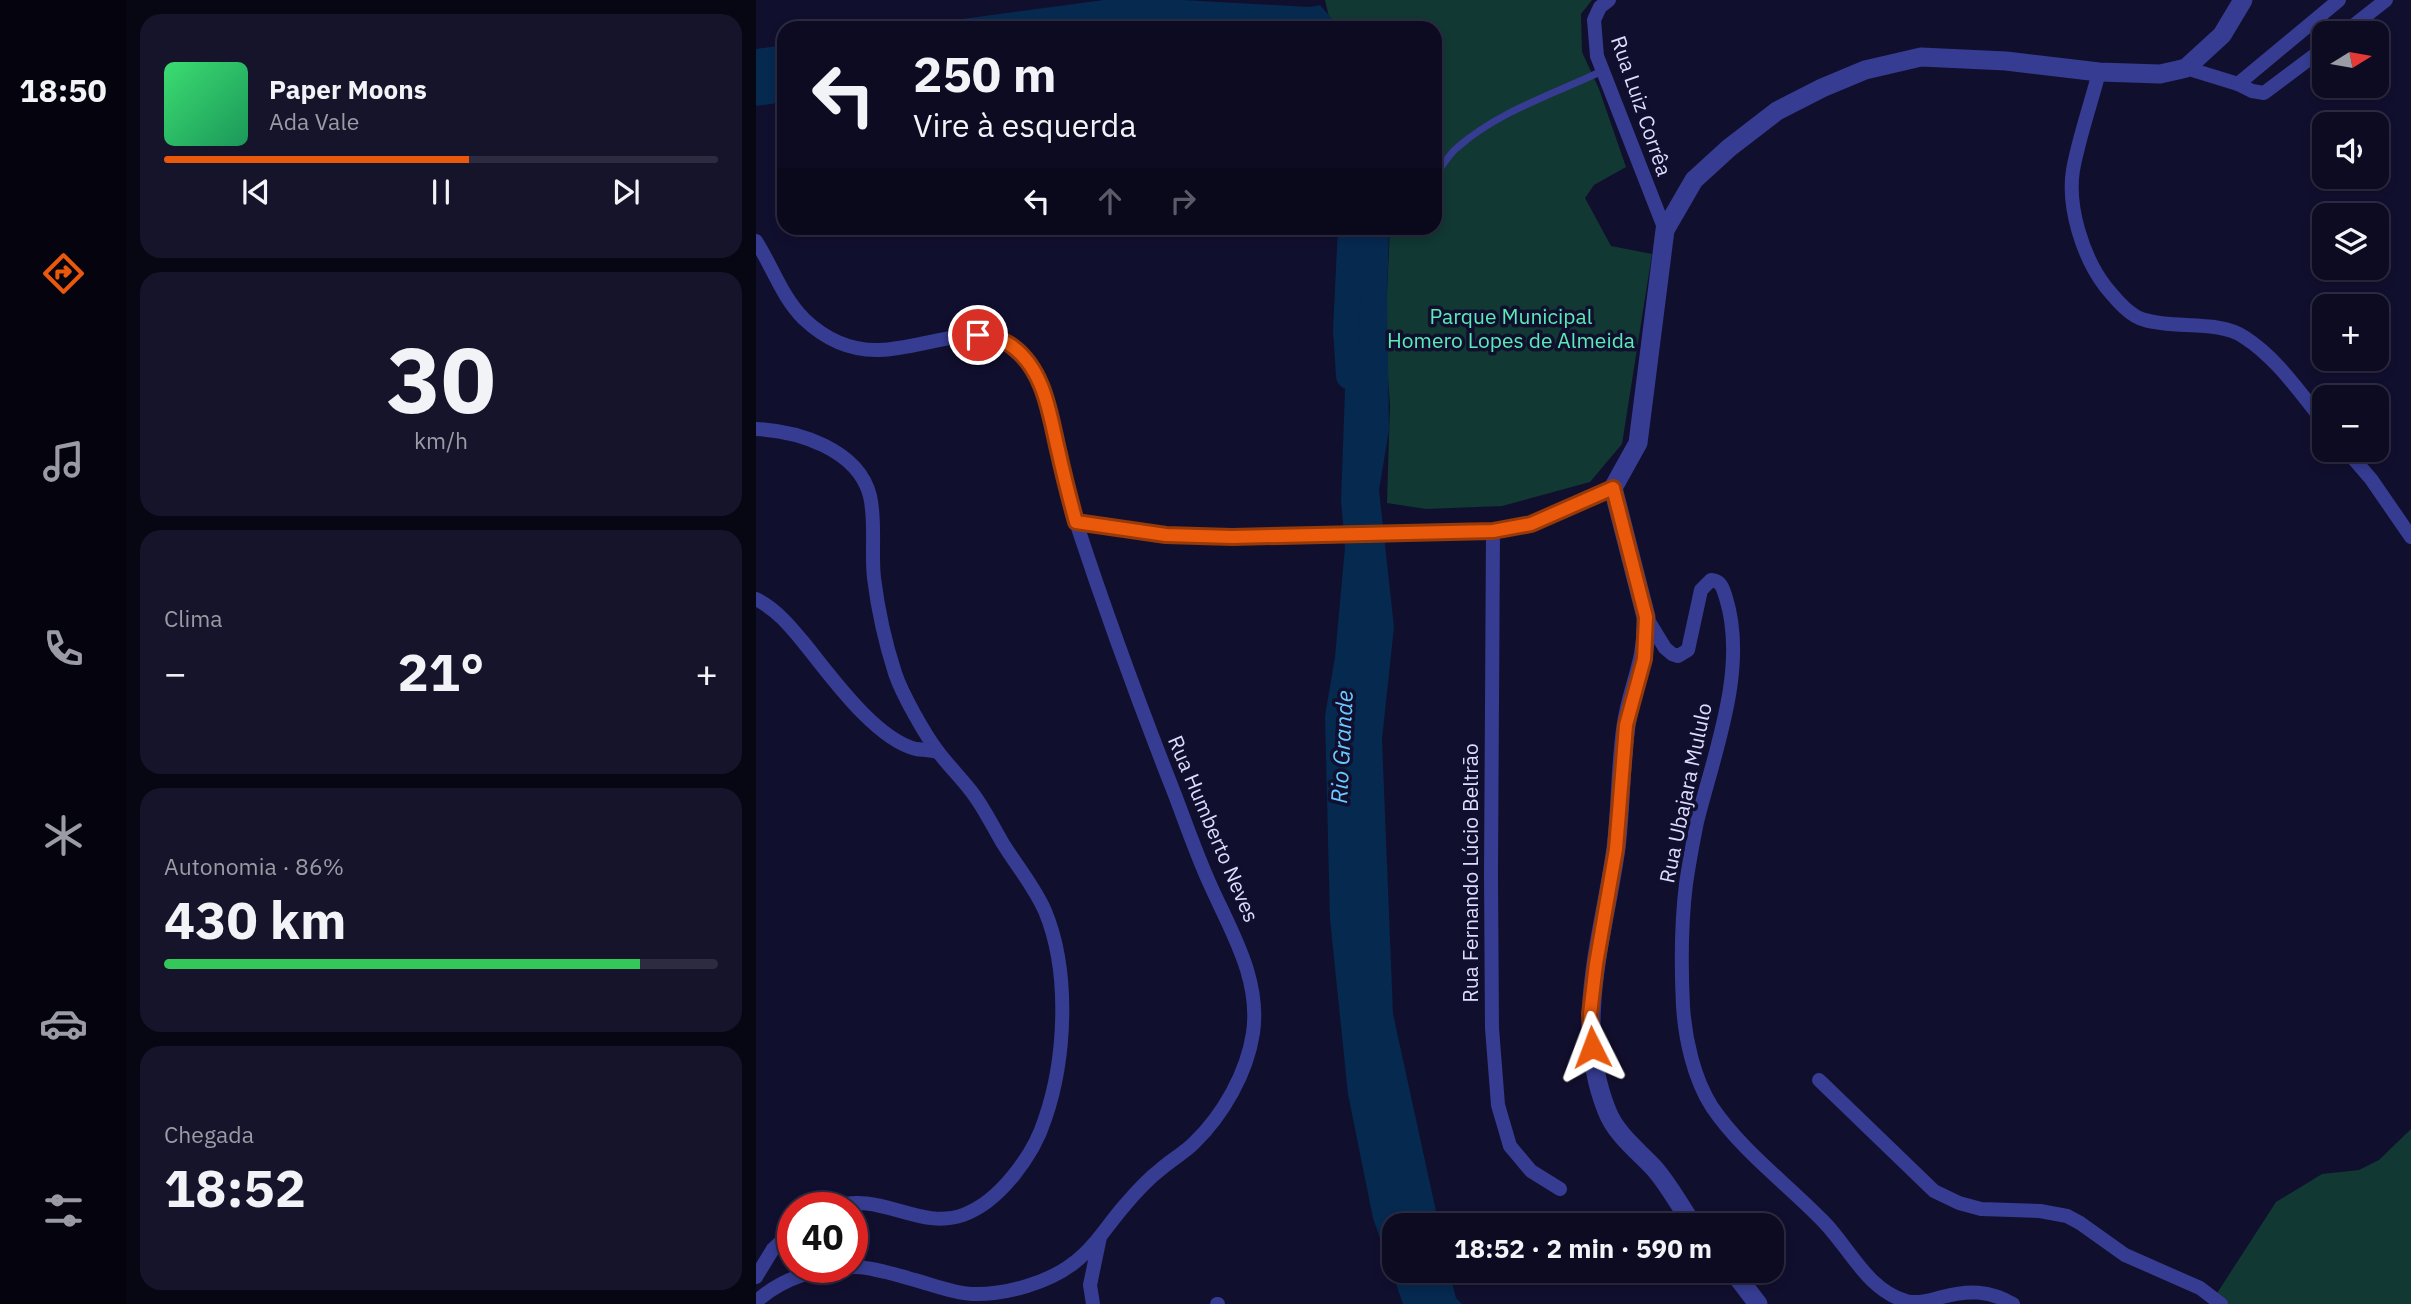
<!DOCTYPE html>
<html lang="pt">
<head>
<meta charset="utf-8">
<style>
	:root { --surface:#0d0b22; --page:#16142a; --text:#f1f3f6; --muted:#9a9ba5; --line:#2d2b40; --accent:#ea580c }
	body { margin:0; font-family:"IBM Plex Sans",sans-serif; background:var(--page); color:var(--text); height:100vh; display:flex; flex-direction:column; font-size:26px; white-space:nowrap }
	* { box-sizing:border-box; margin:0 }
	p { font-size:23px; color:var(--muted) }
	.icon { flex:none; width:38px; height:38px; fill:none; stroke:currentColor; stroke-width:2; stroke-linecap:round; stroke-linejoin:round }
	.map { position:relative; flex:1; overflow:hidden }
	.sheet { display:flex; flex-direction:column; gap:14px; padding:14px; background:#070613; width:630px }
	.sheet>* { flex:none }
	.top-card { position:absolute; left:21px; top:21px; width:665px; height:214px; border-radius:21px; box-shadow:0 4px 10px #0003,0 0 0 2px var(--line); background:#0d0b22; color:var(--text); overflow:hidden }
	.needle { width:46px; rotate:79deg }
	.buttons { position:absolute; left:1556px; top:21px; display:grid; gap:14px }
	.buttons a { display:grid; place-items:center; width:77px; height:77px; border-radius:14px; background:var(--surface); box-shadow:0 4px 10px #0003,0 0 0 2px var(--line); font-size:35px }
	.speed { position:absolute; left:21px; top:1192px; display:flex; gap:14px; font-size:35px; font-weight:700; text-align:center }
	.speed>* { display:grid; place-content:center; width:91px; height:91px; border-radius:50%; background:var(--surface); box-shadow:0 4px 10px #0003,0 0 0 2px var(--line); line-height:1 }
	.speed .limit { border:10px solid #d22; background:#fff; color:#111 }
	.pin { position:absolute; display:grid; place-items:center; width:60px; height:60px; color:#fff; margin:-30px; border:4px solid #fff; border-radius:50%; box-shadow:0 2px 7px #0007 }
	.me { position:absolute; width:77px; margin:-38px; rotate:357deg; stroke-linejoin:round; filter:drop-shadow(0 0 5px #0008) }
	.turn { display:flex; align-items:center; gap:24px; height:147px; padding:0 21px; font-size:32px }
	.turn .icon { width:91px; height:91px; stroke-width:2.5 }
	.turn b { display:block; font-size:49px; line-height:60px }
	.lanes { display:flex; align-items:center; height:66px; padding:0 21px; background:#0003; justify-content:center; gap:35px; direction:ltr }
	.lanes .off { opacity:.35 }
	.big { font-size:52px; font-weight:700; line-height:1.1 }
	.sheet .card { flex:1; display:flex; flex-direction:column; justify-content:center; gap:10px; min-width:0; padding:0 24px; border-radius:21px; background:var(--page) }
	.sheet .dial { align-items:center; gap:0 }
	.dial b { font-size:91px; line-height:1 }
	.song { display:flex; align-items:center; gap:21px }
	.cover { width:84px; height:84px; border-radius:10px; background:linear-gradient(135deg,hsl(140 70% 55%),hsl(150 70% 35%)) }
	.played { height:7px; border-radius:4px; background:linear-gradient(90deg,var(--accent) 55%,var(--line) 55%) }
	.keys { display:flex; justify-content:space-around; direction:ltr }
	.heat { display:flex; justify-content:space-between; align-items:center; font-size:38px; direction:ltr }
	.charge { height:10px; border-radius:5px; background:linear-gradient(90deg,#34c759 86%,var(--line) 0) }
	.trip { position:absolute; left:626px; top:1213px; width:402px; height:70px; border-radius:21px; background:var(--surface); box-shadow:0 4px 10px #0003,0 0 0 2px var(--line); font-weight:700; line-height:70px; text-align:center }
	main { display:flex; flex:1; min-height:0 }
	.tabs { display:flex; flex-direction:column; width:126px; justify-content:space-around; align-items:center; background:#05040e; color:var(--muted) }
	.tabs .icon { width:49px; height:49px }
	.tabs .on { color:var(--accent) }
	.tabs b { font-size:32px; color:var(--text) }
	.map>svg:first-child { display:block }
</style>
</head>
<body>
<main>
<nav class="tabs">
<b>18:50</b>
<svg class="icon on" aria-label="directions" viewBox="0 0 24 24"><path d="M12 3l9 9-9 9-9-9zM9 14v-3h6M13 9l2 2-2 2"/></svg>
<svg class="icon" aria-label="music" viewBox="0 0 24 24"><path d="M9 18V5l10-2v13"/><circle cx="6" cy="18" r="3"/><circle cx="16" cy="16" r="3"/></svg>
<svg class="icon" aria-label="phone" viewBox="0 0 24 24"><path d="M5 4h4l2 5-3 2q2 4 5 5l2-3 5 2v4C11 20 4 13 5 4z"/></svg>
<svg class="icon" aria-label="climate" viewBox="0 0 24 24"><path d="M12 3v18M4 7l16 10M4 17L20 7"/></svg>
<svg class="icon" aria-label="car" viewBox="0 0 24 24"><path d="M5 17H2v-5l4-1 3-4h7l3 4 3 1v5h-3M9 17h6M6 11h13"/><circle cx="7" cy="17" r="2"/><circle cx="17" cy="17" r="2"/></svg>
<svg class="icon" aria-label="filters" viewBox="0 0 24 24"><path d="M4 7h16M4 17h16"/><circle cx="9" cy="7" r="2"/><circle cx="15" cy="17" r="2"/></svg>
</nav>
<section class="sheet">
<div class="card">
<div class="song"><i class="cover"></i><div><b>Paper Moons</b><p>Ada Vale</p></div></div>
<div class="played"></div>
<div class="keys"><svg class="icon" aria-label="previous" viewBox="0 0 24 24"><path d="M18 5L8 12l10 7zM5 5v14"/></svg><svg class="icon" aria-label="pause" viewBox="0 0 24 24"><path d="M8 5v14M16 5v14"/></svg><svg class="icon" aria-label="next" viewBox="0 0 24 24"><path d="M6 5l10 7-10 7zM19 5v14"/></svg></div>
</div>
<div class="card dial"><b>30</b><p>km/h</p></div>
<div class="card"><p>Clima</p>
<div class="heat"><a>−</a><b class="big">21°</b><a>+</a></div>
</div>
<div class="card"><p>Autonomia · 86%</p><b class="big">430 km</b><div class="charge"></div></div>
<div class="card"><p>Chegada</p><b class="big">18:52</b></div>
</section>
<div class="map">
<svg width="1655" height="1304" viewBox="0 0 1655 1304">
	<rect width="100%" height="100%" fill="#110f2e"/>
	<g fill="#113833">
		<path d="M 569,0 L 836,0 L 825,14 L 826,52 L 843,89 L 870,167 L 838,185 L 829,198 L 855,246 L 896,254 L 866,444 L 834,482 L 746,506 L 670,509 L 631,503 L 634,405 L 629,335 L 634,228 L 679,228 L 679,28 L 583,28 L 574,21 Z"/>
		<path d="M 1655,1129 L 1655,1304 L 1454,1304 L 1520,1202 L 1566,1174 L 1603,1170 L 1623,1160 Z"/>
	</g>
	<g fill="#062950">
		<path d="M 348,0 L 427,0 L 554,7 L 564,5 L 584,28 L 138,28 Z"/>
		<path d="M 28,45 L 28,102 L 0,106 L 0,49 Z"/>
		<path d="M 595,228 L 633,228 L 631,299 L 633,430 L 623,490 L 638,627 L 626,739 L 637,1014 L 683,1225 L 639,1225 L 639,1270 L 693,1271 L 700,1298 L 706,1304 L 647,1304 L 617,1218 L 592,1094 L 574,919 L 569,716 L 579,657 L 589,547 L 585,500 Z"/>
	</g>
	<g fill="none" stroke-linecap="round" stroke-linejoin="round">
		<path stroke="#062950" stroke-width="26" d="M 593,376 L 590,330 L 595,228"/>
		<path stroke="#363c91" stroke-width="7" d="M 682,172 C 688,163 694,153 702,147 C 743,111 798,94 846,71"/>
		<g stroke="#363c91" stroke-width="14">
			<path d="M 853,0 L 844,7 L 838,20 L 841,56 L 909,230"/>
			<path d="M 1588,33 L 1630,0"/>
			<path d="M 1430,68 L 1482,84 L 1496,91 L 1508,93 L 1568,48"/>
			<path d="M 1343,72 C 1335,104 1323,137 1317,170 C 1311,207 1327,257 1349,286 C 1359,298 1373,316 1389,320 C 1418,329 1464,320 1488,337 C 1521,358 1544,393 1568,422"/>
			<path d="M 1482,84 L 1583,0"/>
			<path d="M 0,241 C 17,268 26,297 48,319 C 69,339 95,351 124,350 C 171,349 230,315 268,357 C 289,381 293,414 300,443 C 306,471 313,499 321,525 C 351,616 384,706 419,795 C 430,824 440,853 453,882 C 474,930 505,978 497,1033 C 491,1073 467,1115 438,1143 C 428,1153 415,1160 405,1169 C 392,1179 380,1192 369,1205 C 353,1223 339,1247 319,1262 C 293,1283 249,1295 216,1294 C 197,1293 177,1285 159,1280 C 140,1275 120,1268 101,1267 C 66,1265 25,1278 0,1302"/>
			<path d="M 0,429 C 42,431 102,449 114,496 C 120,522 115,551 118,578 C 122,610 129,642 139,673 C 146,694 169,735 183,753 C 193,766 205,778 215,791 C 227,806 236,825 246,842 C 260,865 278,886 289,911 C 314,971 310,1058 289,1119 C 278,1154 244,1202 207,1215 C 162,1231 123,1189 75,1208"/>
			<path d="M 1590,450 L 1615,479 L 1655,537"/>
			<path d="M 320,522 L 410,535 L 476,537 L 737,531 L 775,524 L 857,488"/>
			<path d="M 737,531 L 735,875 L 736,1028 L 742,1105 L 754,1146 L 775,1171 L 804,1189"/>
			<path d="M 0,599 C 20,609 34,626 48,643 C 74,675 119,739 160,749 C 167,750 175,750 182,752"/>
			<path d="M 890,617 L 909,648 L 916,654 L 922,656 L 932,650 L 945,590 L 955,580 C 966,581 967,589 970,598 C 992,669 958,753 941,822 C 937,842 933,863 930,884 C 925,924 925,966 927,1006 C 929,1039 938,1079 956,1107 C 986,1151 1030,1183 1067,1221 C 1093,1247 1111,1290 1150,1301 C 1162,1304 1174,1300 1186,1297 C 1212,1290 1233,1290 1257,1304"/>
			<path d="M 1063,1080 L 1178,1191 L 1203,1203 L 1225,1209 L 1284,1211 L 1311,1216 L 1324,1223 L 1369,1255 L 1444,1288 L 1465,1304"/>
			<path d="M 0,1277 L 17,1249 L 37,1231"/>
			<path d="M 337,1304 L 334,1285 L 344,1237"/>
			<path d="M 461,1304 L 462,1304"/>
		</g>
		<g stroke="#363c91" stroke-width="19">
			<path d="M 937,1225 C 924,1206 913,1185 898,1168 C 881,1150 860,1134 851,1111 C 816,1025 848,935 860,848 C 865,808 864,767 870,726 C 876,685 892,662 890,617 L 857,488 L 882,443 L 909,230 L 938,180 L 973,148 L 1021,111 L 1066,88 L 1109,70 L 1165,57 L 1250,61 L 1343,72 L 1404,74 L 1422,70 L 1430,68 L 1466,35 L 1487,0"/>
			<path d="M 976,1270 L 1002,1304"/>
		</g>
	</g>
	<g fill="none" stroke-linecap="round" stroke-linejoin="round">
		<defs>
			<path id="route" d="M 222,335 C 234,337 247,339 257,347 C 290,372 294,418 303,454 C 308,477 314,500 320,522 L 410,535 L 476,537 L 737,531 L 775,524 L 857,488 L 890,617 L 888,659 L 870,725 L 860,849 L 840,964 L 834,1014 L 836,1047"/>
		</defs>
		<use href="#route" stroke="#983908" stroke-width="18"/>
		<use href="#route" stroke="#ea580c" stroke-width="12"/>
	</g>
	<g text-anchor="middle" stroke-width="7" stroke-linejoin="round" paint-order="stroke">
		<g font-size="21" fill="#dcdcff" stroke="#110f2e">
			<text transform="translate(885 106) rotate(71)" y="7">Rua Luiz Corrêa</text>
			<text transform="translate(930 793) rotate(-78)" y="7">Rua Ubajara Mululo</text>
			<text transform="translate(457 829) rotate(67)" y="7">Rua Humberto Neves</text>
			<text transform="translate(715 873) rotate(-90)" y="7">Rua Fernando Lúcio Beltrão</text>
		</g>
		<g font-size="21" fill="#5bebb8" stroke="#110f2e">
			<text x="755" y="324">Parque Municipal<tspan x="755" dy="24">Homero Lopes de Almeida</tspan></text>
		</g>
		<g font-size="23" font-style="italic" fill="#6acaff" stroke="#110f2e">
			<text transform="translate(586 747) rotate(-87)" y="8">Rio Grande</text>
		</g>
	</g>
</svg>
<div class="buttons">
<a><svg class="needle" viewBox="-14 -14 28 28"><path d="M0-13l5 13h-10z" fill="#e53935"/><path d="M0 13l5-13h-10z" fill="#9a9ba5"/></svg></a>
<a><svg class="icon" aria-label="sound" viewBox="0 0 24 24"><path d="M4 9h4l5-4v14l-5-4H4zM17 9q2 3 0 6"/></svg></a>
<a><svg class="icon" aria-label="layers" viewBox="0 0 24 24"><path d="M12 4l9 5-9 5-9-5zM3 14l9 5 9-5"/></svg></a>
<a>+</a>
<a>−</a>
</div>
<div class="speed"><div class="limit">40</div></div>
<div class="pin" style="left:222px;top:335px;background:#d93025"><svg class="icon" aria-label="arrive" viewBox="0 0 24 24"><path d="M6 21V4h12l-3 4 3 4H6"/></svg></div>
<svg class="me" style="left:836px;top:1047px" viewBox="-20 -20 40 40"><path d="M0-17L14 15 0 8-14 15z" fill="#ea580c" stroke="#fff" stroke-width="4"/></svg>
<div class="trip">18:52 · 2 min · 590 m</div>
<div class="top-card">
<div class="turn"><svg class="icon" aria-label="left" viewBox="0 0 24 24"><path d="M17 20v-9H6M10 6l-5 5 5 5"/></svg><div><b>250 m</b>Vire à esquerda</div></div>
<div class="lanes"><svg class="icon" aria-label="left" viewBox="0 0 24 24"><path d="M17 20v-9H6M10 6l-5 5 5 5"/></svg><svg class="icon off" aria-label="ahead" viewBox="0 0 24 24"><path d="M12 20V5M6 11l6-6 6 6"/></svg><svg class="icon off" aria-label="right" viewBox="0 0 24 24"><path d="M7 20v-9h11M14 6l5 5-5 5"/></svg></div>
</div>
</div>
</main>
</body>
</html>
